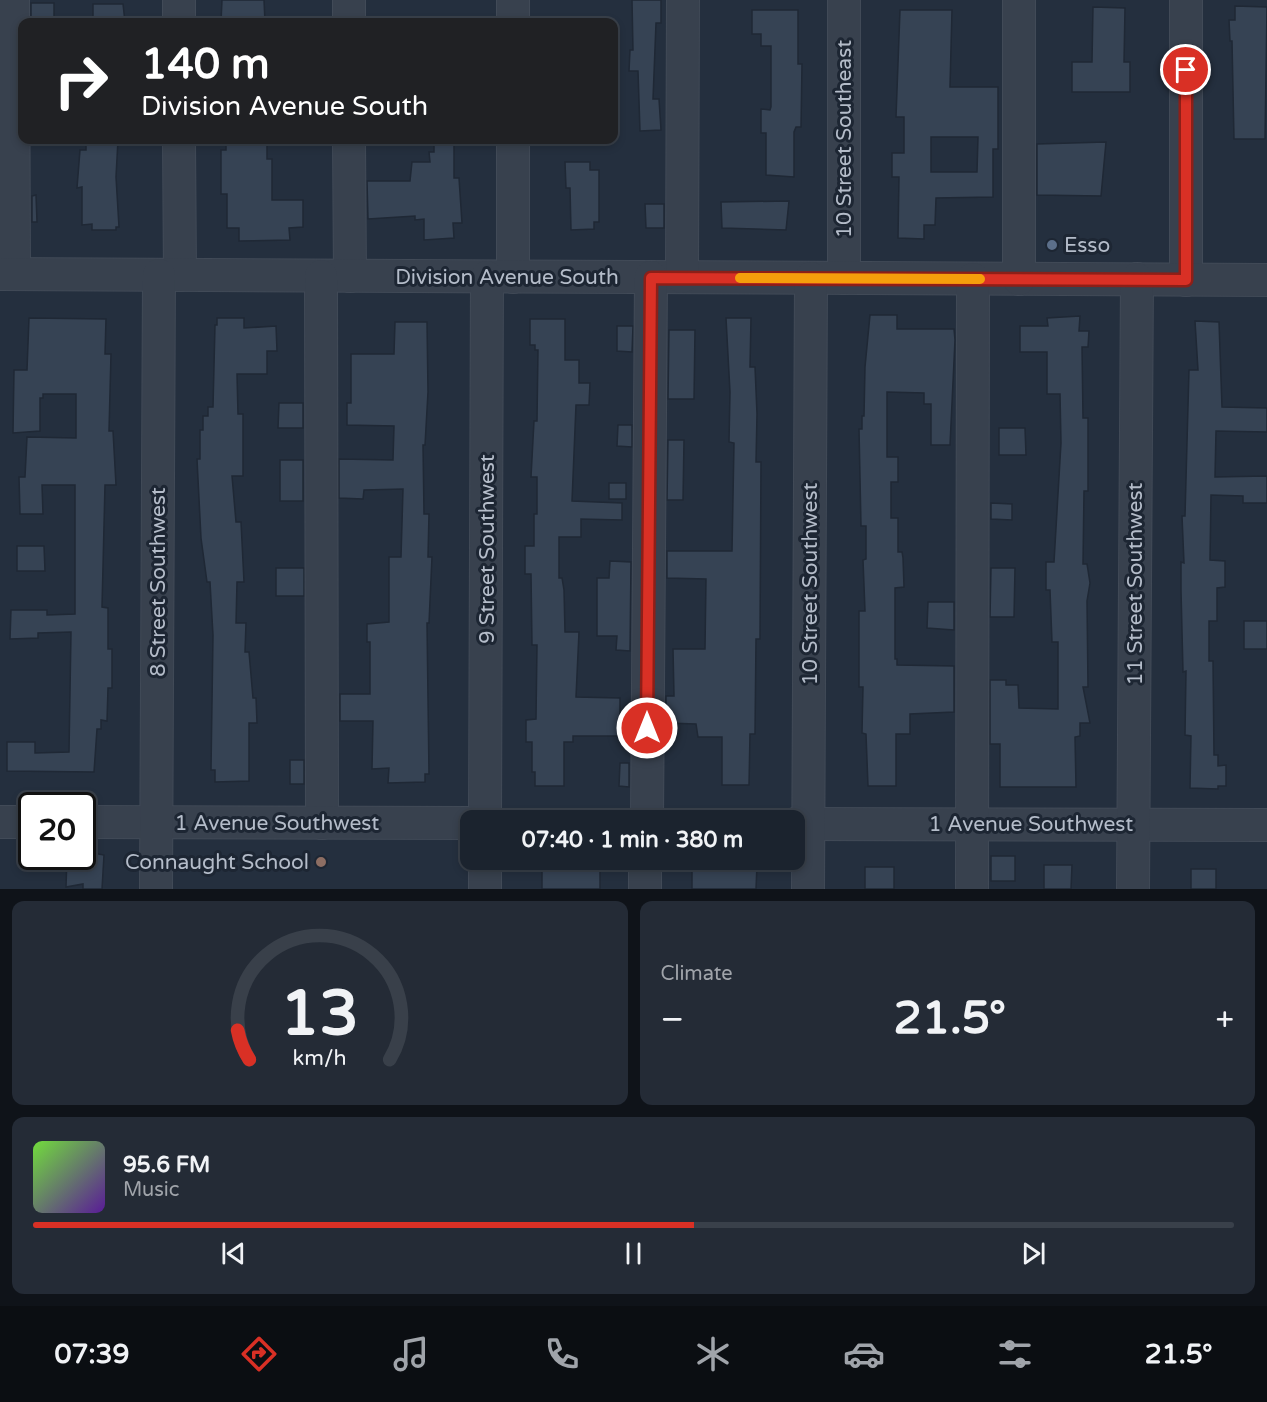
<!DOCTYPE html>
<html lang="en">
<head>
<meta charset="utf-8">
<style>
	:root { --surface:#1b232e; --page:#242b36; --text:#f1f3f6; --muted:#a0a4aa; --line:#39404a; --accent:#d93025 }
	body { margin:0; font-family:"Varela Round",sans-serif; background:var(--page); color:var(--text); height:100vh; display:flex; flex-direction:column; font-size:22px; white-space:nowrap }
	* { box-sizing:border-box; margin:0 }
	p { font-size:20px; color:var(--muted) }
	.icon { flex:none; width:33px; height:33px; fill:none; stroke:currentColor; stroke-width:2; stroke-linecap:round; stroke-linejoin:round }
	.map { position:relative; height:889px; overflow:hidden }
	.panel { display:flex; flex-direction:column; gap:12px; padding:12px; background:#0f1319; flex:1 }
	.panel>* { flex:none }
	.hud { position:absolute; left:18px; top:18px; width:600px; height:126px; border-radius:12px; box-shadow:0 3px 9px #0003,0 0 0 2px var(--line); background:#202124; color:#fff; overflow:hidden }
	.speed { position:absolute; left:18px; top:792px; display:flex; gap:12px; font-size:30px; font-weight:700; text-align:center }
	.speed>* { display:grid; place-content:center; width:78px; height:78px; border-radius:50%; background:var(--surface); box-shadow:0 3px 9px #0003,0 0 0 2px var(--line); line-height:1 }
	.speed .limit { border:3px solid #111; border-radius:9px; background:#fff; color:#111 }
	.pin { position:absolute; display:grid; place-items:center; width:51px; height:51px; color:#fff; margin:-26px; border:3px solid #fff; border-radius:50%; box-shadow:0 2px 6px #0007 }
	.me { position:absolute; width:66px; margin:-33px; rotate:0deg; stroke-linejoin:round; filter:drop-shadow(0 0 4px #0008) }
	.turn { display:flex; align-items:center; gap:21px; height:126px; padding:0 24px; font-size:27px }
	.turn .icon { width:78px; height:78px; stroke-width:2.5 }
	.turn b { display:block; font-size:42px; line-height:51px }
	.big { font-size:45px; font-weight:800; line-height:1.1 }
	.panel .widget { flex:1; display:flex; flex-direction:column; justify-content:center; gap:9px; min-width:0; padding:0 21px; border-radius:12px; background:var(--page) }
	.panel .dial { align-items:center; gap:0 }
	.dial svg { height:156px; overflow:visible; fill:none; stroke:var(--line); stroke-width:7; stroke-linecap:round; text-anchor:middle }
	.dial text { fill:var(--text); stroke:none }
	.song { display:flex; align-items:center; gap:18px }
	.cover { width:72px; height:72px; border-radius:9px; background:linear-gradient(135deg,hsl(100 70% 55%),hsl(270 70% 35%)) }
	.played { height:6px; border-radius:3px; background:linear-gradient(90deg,var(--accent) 55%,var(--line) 55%) }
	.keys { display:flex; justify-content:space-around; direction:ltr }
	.heat { display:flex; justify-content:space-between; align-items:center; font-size:33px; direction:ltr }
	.panel .tiles { flex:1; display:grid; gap:12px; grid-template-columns:1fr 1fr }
	.widget:last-child { grid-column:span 2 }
	.trip { position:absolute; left:460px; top:810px; width:345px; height:60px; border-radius:12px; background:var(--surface); box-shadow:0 3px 9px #0003,0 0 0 2px var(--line); font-weight:800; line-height:60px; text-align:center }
	.tabs { display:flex; height:96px; justify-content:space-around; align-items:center; background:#0b0e12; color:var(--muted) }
	.tabs .icon { width:42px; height:42px }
	.tabs .selected { color:var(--accent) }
	.tabs b { font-size:27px; color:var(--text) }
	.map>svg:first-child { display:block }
</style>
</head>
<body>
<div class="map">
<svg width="1267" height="889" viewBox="0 0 1267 889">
	<rect width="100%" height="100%" fill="#242f3e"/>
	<g fill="#364354" stroke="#1f2835" stroke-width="1.5" fill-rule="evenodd">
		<path d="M 222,0 L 264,0 L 265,22 L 221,22 Z"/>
		<path d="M 632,0 L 661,0 L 661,23 L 656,23 L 653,99 L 659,99 L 661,130 L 640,131 L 638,71 L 629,71 L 630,50 L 633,50 Z"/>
		<rect x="31" y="3" width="23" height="19"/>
		<path d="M 93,4 L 123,4 L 125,22 L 93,22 Z"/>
		<path d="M 1235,6 L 1267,7 L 1265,139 L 1234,139 L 1232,41 L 1230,41 L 1229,20 L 1235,20 Z"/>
		<path d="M 1093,7 L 1125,8 L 1124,62 L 1130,62 L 1130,92 L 1072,92 L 1072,62 L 1092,62 Z"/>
		<path d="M 752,10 L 798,10 L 798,64 L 802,64 L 801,127 L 796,127 L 794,132 L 794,177 L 766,175 L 766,133 L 761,133 L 761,109 L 770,110 L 771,107 L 771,46 L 761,46 L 761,34 L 752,34 Z"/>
		<path d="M 900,10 L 952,10 L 950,87 L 998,87 L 998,149 L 993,149 L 993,197 L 936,198 L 935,225 L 924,225 L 924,239 L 898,238 L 899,177 L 892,177 L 892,153 L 904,153 L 904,117 L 896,117 ZM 931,137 L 978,137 L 977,172 L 931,172 Z"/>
		<path d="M 86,140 L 118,140 L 116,177 L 119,227 L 116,227 L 116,230 L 92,230 L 92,224 L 82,225 L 82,187 L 77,188 L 80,150 L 86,150 Z"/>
		<path d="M 434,140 L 454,140 L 454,178 L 459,178 L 462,223 L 453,223 L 454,238 L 424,240 L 424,219 L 415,220 L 415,216 L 368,219 L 367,181 L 410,181 L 412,162 L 430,162 L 429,152 L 434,152 Z"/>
		<path d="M 1106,142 L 1101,196 L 1037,195 L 1037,144 Z"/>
		<path d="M 267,143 L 267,159 L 272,159 L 272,200 L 303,200 L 303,227 L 289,228 L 290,240 L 239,241 L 239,228 L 227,228 L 227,194 L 221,194 L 221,150 L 226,150 L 226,144 Z"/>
		<path d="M 565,162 L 590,162 L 590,170 L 599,170 L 599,222 L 594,222 L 594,229 L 571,230 L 570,188 L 566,188 Z"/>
		<path d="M 36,195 L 37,222 L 32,222 L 32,196 Z"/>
		<path d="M 789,201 L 786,230 L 722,228 L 721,202 Z"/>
		<path d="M 645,204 L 664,204 L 664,228 L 646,228 Z"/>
		<path d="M 870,315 L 897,315 L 897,329 L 954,329 L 955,340 L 950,445 L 931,445 L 931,404 L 924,404 L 924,393 L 887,392 L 887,457 L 898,457 L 898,482 L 891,482 L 891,518 L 898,518 L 898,552 L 902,552 L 903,558 L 904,587 L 895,588 L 895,659 L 897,659 L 897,665 L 954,666 L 954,712 L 910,714 L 910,734 L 896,734 L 896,786 L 868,786 L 866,734 L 862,733 L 863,687 L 859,687 L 859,611 L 865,611 L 863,560 L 866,559 L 866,526 L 861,526 L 859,429 L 862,429 L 862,416 L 864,416 L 865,367 Z"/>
		<path d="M 1080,316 L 1079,331 L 1089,331 L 1088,347 L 1082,347 L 1083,418 L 1088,418 L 1088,491 L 1084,491 L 1083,564 L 1087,564 L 1090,583 L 1087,601 L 1088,687 L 1083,687 L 1090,723 L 1080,723 L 1080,736 L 1075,737 L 1076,787 L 1000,787 L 1000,744 L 990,744 L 990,680 L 1006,680 L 1006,685 L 1018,685 L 1019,708 L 1058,709 L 1058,642 L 1052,642 L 1050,590 L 1046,590 L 1046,562 L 1054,562 L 1061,443 L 1060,394 L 1047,394 L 1047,352 L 1020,352 L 1020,326 L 1048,326 L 1047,318 Z"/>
		<path d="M 29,318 L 106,319 L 105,354 L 111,354 L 109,431 L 113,431 L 116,485 L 105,485 L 102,607 L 108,608 L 108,649 L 112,649 L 112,688 L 108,688 L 107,721 L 101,720 L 101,729 L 97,729 L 94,772 L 7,771 L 7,742 L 35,742 L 35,753 L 69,752 L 71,632 L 38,633 L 38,638 L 10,639 L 11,610 L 47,610 L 47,615 L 75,614 L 75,485 L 42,485 L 43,514 L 20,514 L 19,477 L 25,477 L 27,437 L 76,438 L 76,394 L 43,394 L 43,398 L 40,398 L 40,431 L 13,433 L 14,370 L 27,370 Z"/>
		<path d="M 217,318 L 244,318 L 244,328 L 276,326 L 277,351 L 267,351 L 267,374 L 237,374 L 238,414 L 243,414 L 243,476 L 232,476 L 236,522 L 241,522 L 244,582 L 237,582 L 236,623 L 246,623 L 245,652 L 249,652 L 253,698 L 256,698 L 257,723 L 249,723 L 249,781 L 215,782 L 215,770 L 211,770 L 213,635 L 210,582 L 207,582 L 201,538 L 197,459 L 200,459 L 200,430 L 203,430 L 203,416 L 208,416 L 208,407 L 213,407 L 215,325 L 217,325 Z"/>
		<path d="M 726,318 L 751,318 L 750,367 L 755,367 L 757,414 L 756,462 L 761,462 L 760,639 L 756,639 L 755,734 L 750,734 L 749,785 L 722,785 L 722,737 L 698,737 L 696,724 L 666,723 L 666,696 L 674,696 L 673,649 L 705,649 L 706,579 L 667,578 L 667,551 L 732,551 L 734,443 L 729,442 L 730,392 Z"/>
		<path d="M 530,319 L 565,319 L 565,360 L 579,360 L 579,383 L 590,383 L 589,405 L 576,405 L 572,501 L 622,503 L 622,520 L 581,519 L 581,537 L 559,537 L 559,578 L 562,578 L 564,590 L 565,632 L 579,632 L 576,697 L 620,698 L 620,736 L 573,736 L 573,742 L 564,742 L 564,786 L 535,786 L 535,772 L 532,772 L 532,742 L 526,742 L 526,720 L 536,719 L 537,645 L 532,645 L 531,574 L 525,574 L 525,546 L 534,546 L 534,514 L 537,514 L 537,477 L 531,477 L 534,421 L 537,421 L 538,350 L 535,350 L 535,345 L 530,345 Z"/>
		<path d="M 1195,321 L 1219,322 L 1222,407 L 1267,408 L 1267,432 L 1216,431 L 1215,477 L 1267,476 L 1267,503 L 1243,503 L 1243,496 L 1211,495 L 1210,560 L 1225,561 L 1225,587 L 1217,588 L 1217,621 L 1209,621 L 1209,661 L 1213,661 L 1214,755 L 1218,755 L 1218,766 L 1226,765 L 1226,786 L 1218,786 L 1218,789 L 1190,788 L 1191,736 L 1185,735 L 1186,671 L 1183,672 L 1181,590 L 1181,562 L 1184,563 L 1182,516 L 1185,516 L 1189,370 L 1198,370 Z"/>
		<path d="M 395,322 L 427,322 L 428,392 L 425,445 L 423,445 L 424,514 L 429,514 L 428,557 L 432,557 L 429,623 L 427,623 L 429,774 L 425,774 L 425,782 L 388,783 L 389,768 L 372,769 L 373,721 L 340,721 L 340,694 L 370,694 L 370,642 L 367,642 L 367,624 L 389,622 L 389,557 L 401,557 L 403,489 L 364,490 L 363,499 L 339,498 L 339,459 L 393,460 L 394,426 L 347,425 L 347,403 L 351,403 L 351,354 L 394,354 Z"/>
		<path d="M 617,326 L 633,326 L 632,352 L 617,351 Z"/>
		<path d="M 669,330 L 695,330 L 694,399 L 668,399 Z"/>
		<path d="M 279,403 L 303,403 L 303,428 L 278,428 Z"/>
		<path d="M 618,425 L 632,425 L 632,447 L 617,446 Z"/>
		<path d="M 999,428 L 1025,428 L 1026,455 L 999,455 Z"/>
		<path d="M 668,440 L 684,440 L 683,500 L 667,500 Z"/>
		<rect x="280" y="460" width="23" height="41"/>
		<rect x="609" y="483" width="17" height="16"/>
		<path d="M 991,503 L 1012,504 L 1012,520 L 991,519 Z"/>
		<path d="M 17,546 L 44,546 L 45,571 L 17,571 Z"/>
		<path d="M 610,561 L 631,562 L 630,651 L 616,650 L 617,636 L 597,636 L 597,578 L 609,578 Z"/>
		<rect x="276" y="568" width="28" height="28"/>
		<path d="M 991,568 L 1015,568 L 1014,617 L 990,617 Z"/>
		<path d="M 928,602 L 954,602 L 954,630 L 927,628 Z"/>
		<rect x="1244" y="621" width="23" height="28"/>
		<rect x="290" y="760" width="14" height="24"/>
		<path d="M 620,763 L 629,763 L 629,787 L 619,786 Z"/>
		<path d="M 93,853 L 104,855 L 102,889 L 83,889 L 83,884 L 66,887 L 67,856 L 82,856 L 82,854 Z"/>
		<rect x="991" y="856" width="24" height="25"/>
		<path d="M 692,860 L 750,860 L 750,865 L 757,865 L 756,889 L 692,889 Z"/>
		<path d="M 1044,865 L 1072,865 L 1071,889 L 1044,889 Z"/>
		<rect x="865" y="867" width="29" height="22"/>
		<path d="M 542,868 L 600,871 L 600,889 L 542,889 Z"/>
		<rect x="1191" y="869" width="25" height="20"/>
	</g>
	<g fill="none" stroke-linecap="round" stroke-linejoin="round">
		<defs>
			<g id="minor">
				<path d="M 13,0 L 14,274"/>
				<path d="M 179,0 L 179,22"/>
				<path d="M 349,0 L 349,22"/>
				<path d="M 513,0 L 513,22"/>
				<path d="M 844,0 L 844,278"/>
				<path d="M 1186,0 L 1186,280"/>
				<path d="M 179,140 L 180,275"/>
				<path d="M 349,140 L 350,276"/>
				<path d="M 513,140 L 513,277"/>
				<path d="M 0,274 L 1267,280"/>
				<path d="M 321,276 L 322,823"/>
				<path d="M 682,277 L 683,0"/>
				<path d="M 1019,279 L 1019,0"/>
				<path d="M 485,820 L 487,277"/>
				<path d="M 647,820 L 651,277"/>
				<path d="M 0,822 L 32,822"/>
				<path d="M 82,822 L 471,823"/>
				<path d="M 795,824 L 1267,825"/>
				<path d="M 645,860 L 645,889"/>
				<path d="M 156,889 L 159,275"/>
				<path d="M 485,889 L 485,860"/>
				<path d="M 808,889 L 811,278"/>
				<path d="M 972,889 L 973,279"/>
				<path d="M 1133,889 L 1137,279"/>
			</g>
		</defs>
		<use href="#minor" stroke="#414a57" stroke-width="34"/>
		<use href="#minor" stroke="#38414e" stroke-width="32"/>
	</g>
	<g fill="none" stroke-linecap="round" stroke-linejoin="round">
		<defs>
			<path id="route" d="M 647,728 L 651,278 L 1186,280 L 1186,70"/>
		</defs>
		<use href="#route" stroke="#8d1f18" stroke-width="15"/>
		<use href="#route" stroke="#d93025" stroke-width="10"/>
		<path stroke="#f59e0b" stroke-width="10" d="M 740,278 L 980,279"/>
	</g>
	<circle fill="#5c6f8a" stroke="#1d2633" stroke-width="2" cx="1052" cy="245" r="6"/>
	<circle fill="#8d6e63" stroke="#1d2633" stroke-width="2" cx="321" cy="862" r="6"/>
	<g text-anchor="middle" stroke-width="6" stroke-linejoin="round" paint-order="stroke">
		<g font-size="21" fill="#b4bcc9" stroke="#1d2633">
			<text transform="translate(844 139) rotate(-90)" y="7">10 Street Southeast</text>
			<text x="507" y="284">Division Avenue South</text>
			<text transform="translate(487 549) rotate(-90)" y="7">9 Street Southwest</text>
			<text transform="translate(158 582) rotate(-90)" y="7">8 Street Southwest</text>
			<text transform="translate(810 584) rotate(-90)" y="7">10 Street Southwest</text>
			<text transform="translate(1135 584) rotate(-90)" y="7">11 Street Southwest</text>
			<text x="277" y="830">1 Avenue Southwest</text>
			<text x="1031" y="831">1 Avenue Southwest</text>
		</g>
		<g font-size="21" fill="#b4bcc9" stroke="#1d2633" text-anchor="start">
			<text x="1064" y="252">Esso</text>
			<text x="309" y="869" text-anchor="end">Connaught School</text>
		</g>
	</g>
</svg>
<div class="speed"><div class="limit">20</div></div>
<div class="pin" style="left:1186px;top:70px;background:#d93025"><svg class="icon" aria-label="arrive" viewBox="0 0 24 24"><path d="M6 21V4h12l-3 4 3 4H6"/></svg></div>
<svg class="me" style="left:647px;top:728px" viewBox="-20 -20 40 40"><circle r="17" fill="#d93025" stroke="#fff" stroke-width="3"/><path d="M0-11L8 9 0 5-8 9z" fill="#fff"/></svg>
<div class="trip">07:40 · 1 min · 380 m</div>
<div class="hud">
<div class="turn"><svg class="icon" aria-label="right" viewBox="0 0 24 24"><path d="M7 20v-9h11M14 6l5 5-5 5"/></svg><div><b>140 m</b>Division Avenue South</div></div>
</div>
</div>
<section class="panel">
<div class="tiles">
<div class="widget dial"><svg viewBox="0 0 100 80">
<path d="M14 69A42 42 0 1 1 86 69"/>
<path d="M14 69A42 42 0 0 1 8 54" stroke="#d93025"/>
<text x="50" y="56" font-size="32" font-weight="700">13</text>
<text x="50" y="72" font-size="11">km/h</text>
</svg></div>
<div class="widget"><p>Climate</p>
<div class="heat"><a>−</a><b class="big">21.5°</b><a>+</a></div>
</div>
<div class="widget">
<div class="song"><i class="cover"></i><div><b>95.6 FM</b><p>Music</p></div></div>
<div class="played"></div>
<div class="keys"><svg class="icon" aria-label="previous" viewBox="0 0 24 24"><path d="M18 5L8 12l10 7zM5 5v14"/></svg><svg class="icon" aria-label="pause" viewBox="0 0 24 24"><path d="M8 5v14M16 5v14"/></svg><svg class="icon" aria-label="next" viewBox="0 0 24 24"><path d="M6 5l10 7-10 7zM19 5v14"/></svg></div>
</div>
</div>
</section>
<nav class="tabs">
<b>07:39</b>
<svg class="icon selected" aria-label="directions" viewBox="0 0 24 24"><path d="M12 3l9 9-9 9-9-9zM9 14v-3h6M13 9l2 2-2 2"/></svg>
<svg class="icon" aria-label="music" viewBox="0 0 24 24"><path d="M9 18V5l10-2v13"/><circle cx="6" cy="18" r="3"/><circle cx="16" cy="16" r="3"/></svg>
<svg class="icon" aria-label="phone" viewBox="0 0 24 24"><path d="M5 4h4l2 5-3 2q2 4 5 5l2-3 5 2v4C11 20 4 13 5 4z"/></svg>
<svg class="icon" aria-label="climate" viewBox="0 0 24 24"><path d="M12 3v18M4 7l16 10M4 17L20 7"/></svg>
<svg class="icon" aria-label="car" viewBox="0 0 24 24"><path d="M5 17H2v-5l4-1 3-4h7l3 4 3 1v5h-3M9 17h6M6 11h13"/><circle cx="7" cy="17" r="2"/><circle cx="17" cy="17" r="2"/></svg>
<svg class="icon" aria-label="filters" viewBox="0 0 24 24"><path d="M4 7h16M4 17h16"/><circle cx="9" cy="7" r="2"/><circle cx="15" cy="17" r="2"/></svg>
<b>21.5°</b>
</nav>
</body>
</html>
